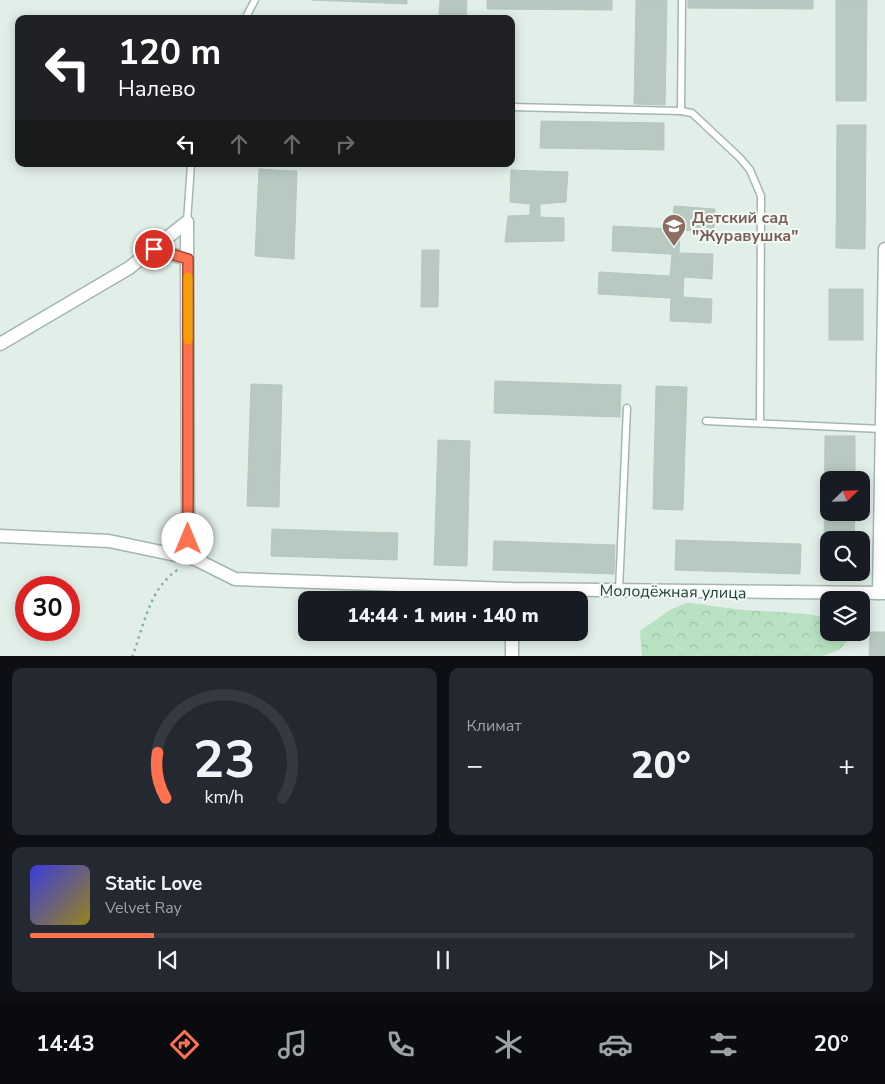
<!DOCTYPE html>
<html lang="ru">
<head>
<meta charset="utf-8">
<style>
	:root { --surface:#171b24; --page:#242831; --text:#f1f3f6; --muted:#9ea1a6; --line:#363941; --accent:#ff714f }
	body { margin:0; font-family:"Nunito Sans",sans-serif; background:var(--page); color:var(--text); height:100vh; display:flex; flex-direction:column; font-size:19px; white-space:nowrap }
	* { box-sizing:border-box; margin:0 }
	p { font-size:16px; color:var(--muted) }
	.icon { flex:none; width:28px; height:28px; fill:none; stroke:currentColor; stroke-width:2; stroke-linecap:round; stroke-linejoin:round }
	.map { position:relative; height:656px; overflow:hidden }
	.side { display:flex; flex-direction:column; gap:12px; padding:12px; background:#0d0f14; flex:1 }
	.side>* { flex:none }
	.top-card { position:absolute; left:15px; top:15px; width:500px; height:152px; border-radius:10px; box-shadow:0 2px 12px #0003; background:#202124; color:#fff; overflow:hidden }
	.needle { width:32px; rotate:67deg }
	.buttons { position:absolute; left:820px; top:471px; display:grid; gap:10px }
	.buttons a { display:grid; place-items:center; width:50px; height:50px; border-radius:10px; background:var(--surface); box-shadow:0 2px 12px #0003; font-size:25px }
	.speed { position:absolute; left:15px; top:576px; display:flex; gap:10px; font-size:25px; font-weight:700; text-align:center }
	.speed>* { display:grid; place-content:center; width:65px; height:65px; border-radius:50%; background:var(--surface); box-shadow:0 2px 12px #0003; line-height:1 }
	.speed .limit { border:8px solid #d22; background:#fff; color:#111 }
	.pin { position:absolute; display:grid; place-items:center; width:42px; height:42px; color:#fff; margin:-21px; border:2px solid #fff; border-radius:50%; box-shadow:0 1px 5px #0007 }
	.me { position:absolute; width:55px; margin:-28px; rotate:0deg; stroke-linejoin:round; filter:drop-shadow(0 0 4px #0008) }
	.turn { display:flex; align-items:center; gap:18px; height:105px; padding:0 20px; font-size:22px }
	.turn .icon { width:65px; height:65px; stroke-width:2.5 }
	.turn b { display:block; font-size:35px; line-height:42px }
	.lanes { display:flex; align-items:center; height:48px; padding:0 20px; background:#0003; justify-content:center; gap:25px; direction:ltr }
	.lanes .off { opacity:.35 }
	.big { font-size:38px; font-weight:800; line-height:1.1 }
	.side .tile { flex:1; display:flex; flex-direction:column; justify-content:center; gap:8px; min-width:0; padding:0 18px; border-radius:10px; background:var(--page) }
	.side .dial { align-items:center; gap:0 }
	.dial svg { height:130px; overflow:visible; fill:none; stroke:var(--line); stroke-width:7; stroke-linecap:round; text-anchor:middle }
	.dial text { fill:var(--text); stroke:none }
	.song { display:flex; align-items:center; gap:15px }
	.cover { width:60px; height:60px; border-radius:8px; background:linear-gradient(135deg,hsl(240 70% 55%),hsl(50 70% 35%)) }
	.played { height:5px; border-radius:2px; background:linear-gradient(90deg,var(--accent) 15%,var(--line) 15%) }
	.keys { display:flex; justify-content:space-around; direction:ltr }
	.heat { display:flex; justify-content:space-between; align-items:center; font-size:28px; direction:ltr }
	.side .tiles { flex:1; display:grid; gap:12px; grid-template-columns:1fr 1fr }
	.tile:last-child { grid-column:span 2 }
	.trip { position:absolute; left:298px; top:591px; width:290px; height:50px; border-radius:10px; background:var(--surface); box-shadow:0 2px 12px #0003; font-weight:800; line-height:50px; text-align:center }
	.dock { display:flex; height:80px; justify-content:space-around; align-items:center; background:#090b0e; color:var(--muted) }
	.dock .icon { width:35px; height:35px }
	.dock .current { color:var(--accent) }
	.dock b { font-size:22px; color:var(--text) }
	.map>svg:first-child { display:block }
</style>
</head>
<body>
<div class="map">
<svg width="885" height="657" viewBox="0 0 885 657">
	<defs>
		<pattern id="forest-crowns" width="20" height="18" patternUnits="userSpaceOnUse" patternTransform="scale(1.25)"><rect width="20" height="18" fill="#b8e2c1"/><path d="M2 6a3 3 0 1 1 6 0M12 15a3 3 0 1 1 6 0" fill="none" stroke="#9ec3a6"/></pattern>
	</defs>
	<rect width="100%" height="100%" fill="#e2eee8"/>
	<path fill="url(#forest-crowns)" d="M 686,603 C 705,604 724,608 744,610 C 772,612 801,612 829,618 L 829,632 L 848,633 L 849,639 L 839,650 L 823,656 L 642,656 L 640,631 L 670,610 Z"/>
	<g fill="#b7c9c1" stroke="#b4c9bf">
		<path d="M 312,0 L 407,0 L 407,4 Z"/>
		<path d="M 440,0 L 467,0 L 466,19 L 439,19 Z"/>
		<path d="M 487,0 L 612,0 L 612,10 L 487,9 Z"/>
		<path d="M 636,0 L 667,0 L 665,105 L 634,104 Z"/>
		<path d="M 688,0 L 813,0 L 813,9 L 688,8 Z"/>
		<path d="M 836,0 L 867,0 L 866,101 L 836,101 Z"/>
		<path d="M 541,121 L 664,123 L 664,150 L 540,148 Z"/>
		<path d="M 837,125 L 866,125 L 865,249 L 836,248 Z"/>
		<path d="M 259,169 L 297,171 L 294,259 L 255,256 Z"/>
		<path d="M 511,170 L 568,172 L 566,202 L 540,204 L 540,217 L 564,218 L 564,241 L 505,242 L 508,216 L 530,215 L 530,204 L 510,202 Z"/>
		<path d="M 674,206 L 715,209 L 714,232 L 680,230 L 679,253 L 713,254 L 712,279 L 684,277 L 683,297 L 712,299 L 711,323 L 670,321 L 671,298 L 598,294 L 599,272 L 670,276 L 672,254 L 612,251 L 613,226 L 673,229 Z"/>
		<path d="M 422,250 L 439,250 L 438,307 L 421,307 Z"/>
		<rect x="829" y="289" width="34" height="51"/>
		<path d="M 495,381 L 621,385 L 620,417 L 494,413 Z"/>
		<path d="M 251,384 L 282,385 L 279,507 L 247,506 Z"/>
		<path d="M 656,386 L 687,387 L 683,510 L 653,509 Z"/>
		<path d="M 825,436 L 855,436 L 855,480 L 829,480 L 829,512 L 855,512 L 854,540 L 829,540 L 829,560 L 824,560 Z"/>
		<path d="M 438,440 L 470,441 L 467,566 L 434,565 Z"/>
		<path d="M 272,529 L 398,533 L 397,560 L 271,556 Z"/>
		<path d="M 676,540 L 801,544 L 800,574 L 675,570 Z"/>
		<path d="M 494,541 L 615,545 L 614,574 L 493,570 Z"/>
		<path d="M 870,632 L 885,632 L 885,657 L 869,657 Z"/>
	</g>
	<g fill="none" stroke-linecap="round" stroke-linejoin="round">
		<defs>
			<g id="lane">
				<path d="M 682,0 L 681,111 L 692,113 L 740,158 L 750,170 L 761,196 L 760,423"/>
				<path d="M 245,19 L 255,0"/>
				<path d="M 511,107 L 681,111"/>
				<path d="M 187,222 L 191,164"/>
				<path d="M 706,421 L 882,429"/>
				<path d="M 619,590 L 627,408"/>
			</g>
			<g id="street">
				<path d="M 187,222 L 188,539 L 195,559"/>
				<path d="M 154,249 L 187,259"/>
				<path d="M 0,344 L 129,268 L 187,222"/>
				<path d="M 0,536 L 109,541 L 195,559 L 235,579 L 512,589 L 885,593"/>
				<path d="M 879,593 L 885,249"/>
				<path d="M 512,632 L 512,657"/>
			</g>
		</defs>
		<use href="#lane" stroke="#a4b7af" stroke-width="9"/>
		<use href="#street" stroke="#a4b7af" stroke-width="15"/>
		<path stroke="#7fb5a1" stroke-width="2.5" stroke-dasharray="2.5 4" stroke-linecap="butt" d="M 132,657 C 144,627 149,587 179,569"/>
		<use href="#lane" stroke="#fff" stroke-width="6"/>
		<use href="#street" stroke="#fff" stroke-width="12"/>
	</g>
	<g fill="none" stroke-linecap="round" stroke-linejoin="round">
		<defs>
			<path id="route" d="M 154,249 L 188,259 L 188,539"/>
		</defs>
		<use href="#route" stroke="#a64933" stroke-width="12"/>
		<use href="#route" stroke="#ff714f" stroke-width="9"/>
		<path stroke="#f59e0b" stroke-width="9" d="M 188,277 L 188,340"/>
	</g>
	<defs>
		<symbol id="school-pin" viewBox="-11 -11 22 30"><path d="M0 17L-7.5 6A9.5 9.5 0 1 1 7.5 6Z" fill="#8d6e63" stroke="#f3faf6"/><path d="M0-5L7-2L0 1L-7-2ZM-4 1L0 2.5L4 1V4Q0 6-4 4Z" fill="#fff"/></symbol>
	</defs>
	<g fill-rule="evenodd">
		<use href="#school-pin" x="660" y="212" width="28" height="38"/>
	</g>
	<g text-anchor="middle" stroke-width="4" stroke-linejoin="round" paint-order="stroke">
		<g font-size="16" font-weight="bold" fill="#785e54" stroke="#f3faf6" text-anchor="start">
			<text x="692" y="223">Детский сад<tspan x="692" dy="18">"Журавушка"</tspan></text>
		</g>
		<g font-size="16" fill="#204237" stroke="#f3faf6">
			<text transform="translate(673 591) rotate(1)" y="6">Молодёжная улица</text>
		</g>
	</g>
</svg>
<div class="buttons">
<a><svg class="needle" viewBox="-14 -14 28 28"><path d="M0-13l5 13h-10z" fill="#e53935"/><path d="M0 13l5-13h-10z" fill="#9ea1a6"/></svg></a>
<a><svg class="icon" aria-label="search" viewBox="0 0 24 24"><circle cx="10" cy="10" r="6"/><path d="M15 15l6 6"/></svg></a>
<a><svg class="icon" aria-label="layers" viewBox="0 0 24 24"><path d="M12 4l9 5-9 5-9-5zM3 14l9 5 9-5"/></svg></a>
</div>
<div class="speed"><div class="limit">30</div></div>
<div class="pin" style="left:154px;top:249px;background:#d93025"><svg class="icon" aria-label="arrive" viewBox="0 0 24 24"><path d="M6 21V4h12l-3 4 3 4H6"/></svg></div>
<svg class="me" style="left:188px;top:539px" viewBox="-20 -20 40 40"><circle r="19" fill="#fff"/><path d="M0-13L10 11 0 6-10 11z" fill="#ff714f"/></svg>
<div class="trip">14:44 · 1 мин · 140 m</div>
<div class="top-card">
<div class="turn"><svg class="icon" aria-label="left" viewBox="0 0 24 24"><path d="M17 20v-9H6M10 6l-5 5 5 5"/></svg><div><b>120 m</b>Налево</div></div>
<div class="lanes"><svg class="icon" aria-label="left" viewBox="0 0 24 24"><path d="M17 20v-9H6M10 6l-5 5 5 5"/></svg><svg class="icon off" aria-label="ahead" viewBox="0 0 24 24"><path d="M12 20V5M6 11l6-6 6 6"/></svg><svg class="icon off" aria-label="ahead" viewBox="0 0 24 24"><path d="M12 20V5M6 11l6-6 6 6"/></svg><svg class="icon off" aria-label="right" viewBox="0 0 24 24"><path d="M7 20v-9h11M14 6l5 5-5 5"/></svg></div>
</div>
</div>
<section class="side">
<div class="tiles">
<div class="tile dial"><svg viewBox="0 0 100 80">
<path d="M14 69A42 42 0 1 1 86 69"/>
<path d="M14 69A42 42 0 0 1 9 41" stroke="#ff714f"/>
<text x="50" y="56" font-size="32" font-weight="700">23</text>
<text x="50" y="72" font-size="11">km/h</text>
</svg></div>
<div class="tile"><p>Климат</p>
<div class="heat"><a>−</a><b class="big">20°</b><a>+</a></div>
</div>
<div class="tile">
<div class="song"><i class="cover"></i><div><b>Static Love</b><p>Velvet Ray</p></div></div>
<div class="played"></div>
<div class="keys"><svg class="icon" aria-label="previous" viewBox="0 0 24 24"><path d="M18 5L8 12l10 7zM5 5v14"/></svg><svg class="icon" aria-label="pause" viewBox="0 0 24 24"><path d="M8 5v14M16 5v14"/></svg><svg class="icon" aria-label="next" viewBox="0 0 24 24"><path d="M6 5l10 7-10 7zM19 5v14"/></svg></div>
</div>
</div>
</section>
<nav class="dock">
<b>14:43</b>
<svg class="icon current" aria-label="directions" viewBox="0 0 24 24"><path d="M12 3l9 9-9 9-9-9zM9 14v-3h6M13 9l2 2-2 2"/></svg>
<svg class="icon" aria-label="music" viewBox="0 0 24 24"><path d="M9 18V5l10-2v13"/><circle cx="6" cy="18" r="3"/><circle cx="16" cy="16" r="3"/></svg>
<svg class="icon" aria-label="phone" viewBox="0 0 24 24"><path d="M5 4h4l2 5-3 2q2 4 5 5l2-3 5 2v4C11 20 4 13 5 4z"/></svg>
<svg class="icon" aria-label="climate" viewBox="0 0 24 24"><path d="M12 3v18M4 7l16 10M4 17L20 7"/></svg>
<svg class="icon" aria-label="car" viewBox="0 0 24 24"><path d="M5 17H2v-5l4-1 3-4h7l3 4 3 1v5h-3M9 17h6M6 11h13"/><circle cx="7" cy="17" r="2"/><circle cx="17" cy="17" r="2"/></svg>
<svg class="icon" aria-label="filters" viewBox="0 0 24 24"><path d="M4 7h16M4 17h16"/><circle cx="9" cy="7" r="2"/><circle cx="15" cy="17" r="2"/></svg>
<b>20°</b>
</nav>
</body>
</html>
